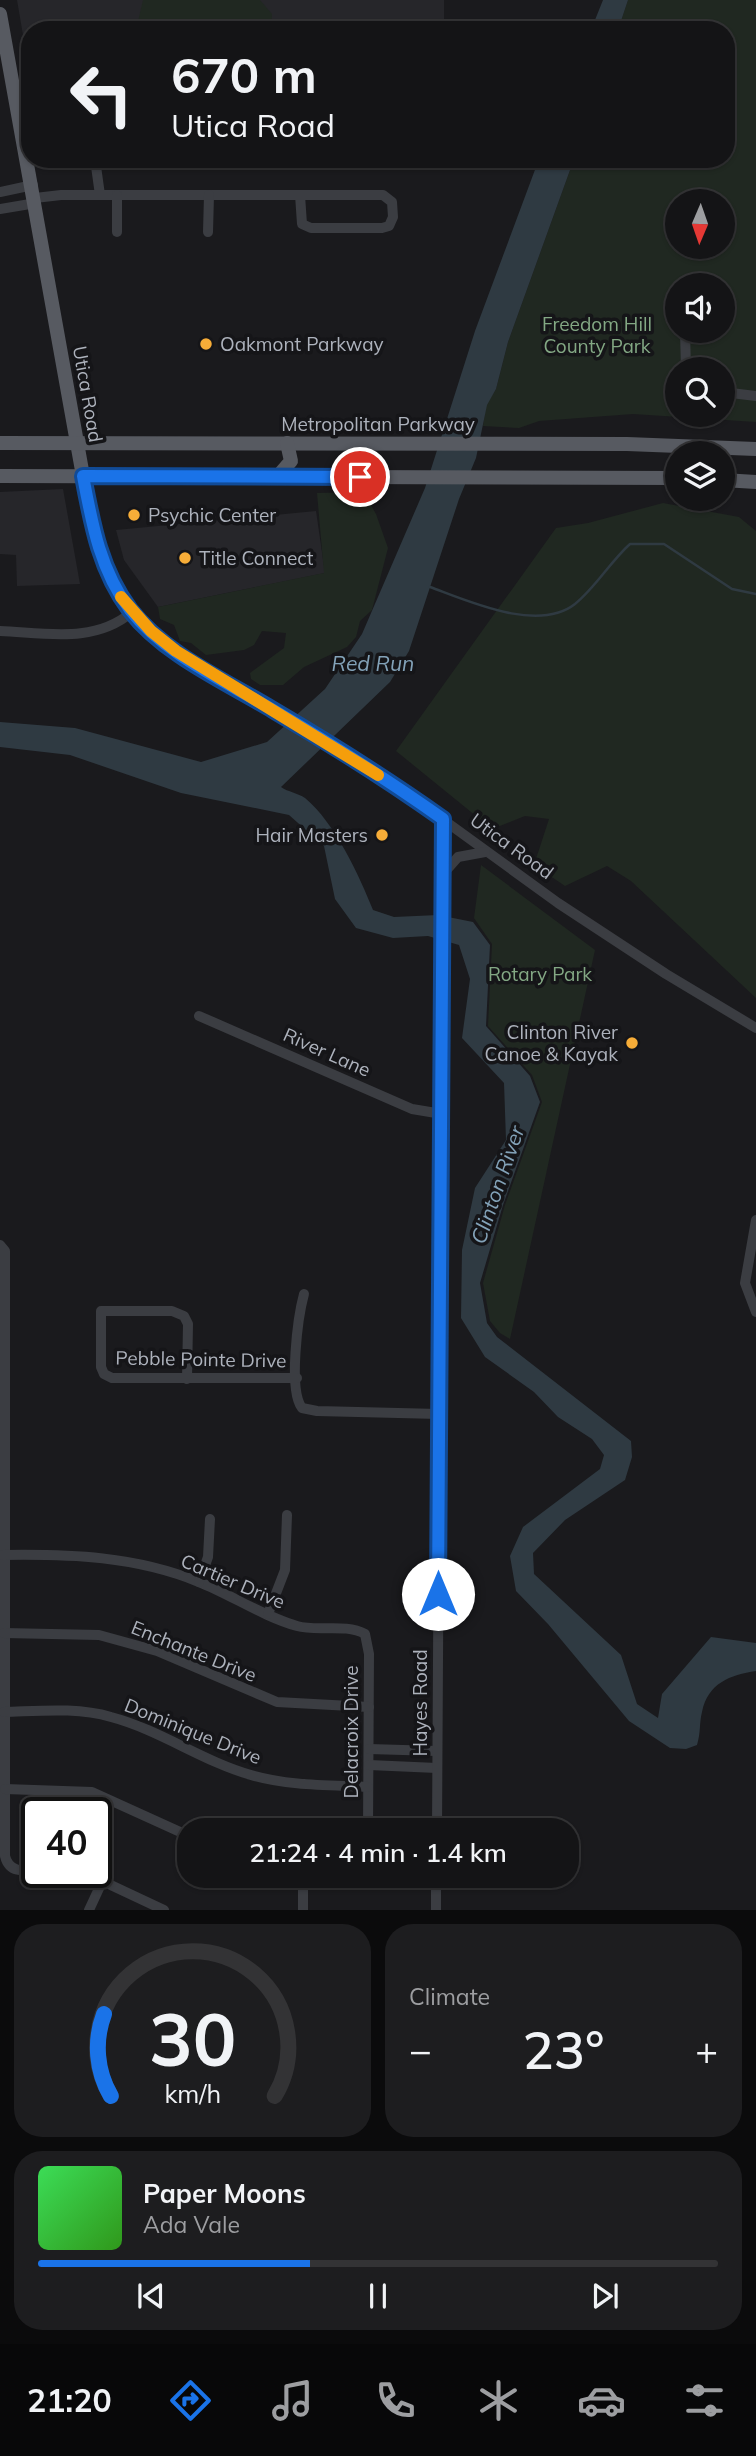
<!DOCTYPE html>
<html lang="en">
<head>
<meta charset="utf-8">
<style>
	:root { --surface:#141416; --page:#1d1d1f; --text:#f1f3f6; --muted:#9d9ea1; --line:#333335; --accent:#1a73e8 }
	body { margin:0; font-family:Mulish,sans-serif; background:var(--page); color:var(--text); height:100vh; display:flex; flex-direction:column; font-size:26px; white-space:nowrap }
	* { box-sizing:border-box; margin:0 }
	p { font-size:23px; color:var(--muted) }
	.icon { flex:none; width:38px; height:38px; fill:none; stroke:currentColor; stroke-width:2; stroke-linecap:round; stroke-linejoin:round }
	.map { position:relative; height:1910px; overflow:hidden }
	.panel { display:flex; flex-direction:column; gap:14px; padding:14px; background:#0b0b0c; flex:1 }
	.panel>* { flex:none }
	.guide { position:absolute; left:21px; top:21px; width:714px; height:147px; border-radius:28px; box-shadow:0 2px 5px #0004,0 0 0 2px var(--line); background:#141416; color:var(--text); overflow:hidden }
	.needle { width:46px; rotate:182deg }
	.controls { position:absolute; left:665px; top:189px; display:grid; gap:14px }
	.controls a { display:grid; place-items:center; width:70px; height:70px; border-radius:50%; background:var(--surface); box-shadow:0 2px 5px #0004,0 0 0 2px var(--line); font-size:35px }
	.speed { position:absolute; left:21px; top:1797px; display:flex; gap:14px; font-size:35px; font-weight:700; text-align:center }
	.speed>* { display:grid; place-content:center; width:91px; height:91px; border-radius:50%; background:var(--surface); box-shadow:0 2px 5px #0004,0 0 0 2px var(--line); line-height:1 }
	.speed .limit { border:4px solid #111; border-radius:10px; background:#fff; color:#111 }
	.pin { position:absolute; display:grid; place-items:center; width:60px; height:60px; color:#fff; margin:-30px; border:4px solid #fff; border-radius:50%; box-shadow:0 2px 7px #0007 }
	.me { position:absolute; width:77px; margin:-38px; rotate:0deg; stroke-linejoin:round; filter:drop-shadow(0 0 5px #0008) }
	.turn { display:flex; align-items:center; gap:24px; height:147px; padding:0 35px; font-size:32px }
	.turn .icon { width:91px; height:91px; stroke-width:2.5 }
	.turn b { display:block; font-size:49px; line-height:60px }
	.big { font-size:52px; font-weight:600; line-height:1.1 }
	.panel .widget { flex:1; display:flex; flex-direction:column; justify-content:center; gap:10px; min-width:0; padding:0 24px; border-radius:28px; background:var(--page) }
	.panel .dial { align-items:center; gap:0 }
	.dial svg { height:182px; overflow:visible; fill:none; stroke:var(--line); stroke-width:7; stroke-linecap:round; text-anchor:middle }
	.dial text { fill:var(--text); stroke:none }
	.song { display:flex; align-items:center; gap:21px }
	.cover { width:84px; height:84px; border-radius:10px; background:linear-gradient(135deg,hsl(130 70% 55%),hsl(110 70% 35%)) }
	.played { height:7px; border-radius:4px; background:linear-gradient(90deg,var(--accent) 40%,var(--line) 40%) }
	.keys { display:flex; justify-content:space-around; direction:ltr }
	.heat { display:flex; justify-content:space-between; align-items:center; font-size:38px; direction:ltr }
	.panel .tiles { flex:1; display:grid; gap:14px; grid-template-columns:1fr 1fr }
	.widget:last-child { grid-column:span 2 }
	.trip { position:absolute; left:177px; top:1818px; width:402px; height:70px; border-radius:28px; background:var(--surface); box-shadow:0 2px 5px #0004,0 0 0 2px var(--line); font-weight:600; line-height:70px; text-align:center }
	.tab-bar { display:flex; height:112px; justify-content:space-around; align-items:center; background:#080809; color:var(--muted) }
	.tab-bar .icon { width:49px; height:49px }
	.tab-bar .on { color:var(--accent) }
	.tab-bar b { font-size:32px; color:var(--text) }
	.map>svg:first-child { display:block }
</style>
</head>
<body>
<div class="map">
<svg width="756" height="1910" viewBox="0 0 756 1910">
	<rect width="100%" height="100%" fill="#1a1a1d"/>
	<g fill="#26262a">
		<path d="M 17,0 L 444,0 L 444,30 L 30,30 L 30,76 Z"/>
		<path d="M 63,489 L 80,584 L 17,586 L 16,555 L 0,554 L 0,492 Z"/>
		<path d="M 316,511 L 325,573 L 158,607 L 124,560 L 116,530 Z"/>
	</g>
	<g fill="#202821" fill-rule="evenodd">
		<path d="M 143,0 L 260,0 L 272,14 L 271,30 L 136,30 Z"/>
		<path d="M 628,0 L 756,0 L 756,422 L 633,414 L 539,421 L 519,428 L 483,426 L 486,405 L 496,389 L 508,342 L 574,159 L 726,159 L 726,30 L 618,30 ZM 677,201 L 723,201 L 723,247 L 677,247 ZM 677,285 L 723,285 L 723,331 L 677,331 ZM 677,369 L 723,369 L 723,415 L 677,415 Z"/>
		<path d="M 357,492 L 368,500 L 376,514 L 388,548 L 372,610 L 360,621 L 356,637 L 347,647 L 304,667 L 283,685 L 260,685 L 251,679 L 250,673 L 284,648 L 286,633 L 262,631 L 254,645 L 244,650 L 206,655 L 191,643 L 180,641 L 174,625 L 160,619 L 158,607 L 324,573 L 317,493 Z"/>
		<path d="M 663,503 L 739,517 L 756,531 L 756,998 L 631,881 L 607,866 L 565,886 L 534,865 L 549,819 L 525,816 L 492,829 L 396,751 L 556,528 L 588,523 Z"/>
		<path d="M 481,865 L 595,950 L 510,1339 L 500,1333 L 490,1321 L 483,1283 L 505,1205 L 542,1102 L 532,1075 L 488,1026 L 492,944 L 474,918 Z"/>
	</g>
	<g fill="#2f3a42">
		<path d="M 603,0 L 628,0 L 618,30 L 591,30 Z"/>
		<path d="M 539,159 L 574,159 L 508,342 L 496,389 L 487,405 L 476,458 L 459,499 L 409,651 L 390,682 L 281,787 C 288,792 298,793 305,798 C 335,823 359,875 373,910 L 394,917 L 438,915 L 473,922 L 490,945 L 486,1026 L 530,1076 L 540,1102 L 503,1205 L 480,1283 L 487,1323 L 497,1337 L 631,1441 L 632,1457 L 625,1480 L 565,1520 L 533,1553 L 534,1574 L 621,1655 L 637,1704 L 658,1718 L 662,1694 L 711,1637 L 756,1643 L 756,1671 C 730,1675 708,1683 702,1712 C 699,1724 701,1732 697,1745 L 686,1749 L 670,1748 L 629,1721 L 548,1624 L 516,1591 L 510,1556 L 523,1527 L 600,1469 L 604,1455 L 592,1439 L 558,1417 L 534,1392 L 485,1357 L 461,1318 L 462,1250 L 475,1188 L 506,1140 L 504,1083 L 462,1038 L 470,979 L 459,945 L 428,936 L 393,938 L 356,928 L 335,899 L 324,846 L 289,815 L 181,793 L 70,755 L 0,747 L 0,722 L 75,728 L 201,762 L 267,742 L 325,689 L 362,634 L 425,488 L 475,331 Z"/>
	</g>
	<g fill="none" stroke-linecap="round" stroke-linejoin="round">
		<path stroke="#2f3a42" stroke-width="2.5" d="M 430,587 C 468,601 538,633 575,604 C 596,587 610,562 630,544 L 664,544 L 732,589 L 756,594"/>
		<g stroke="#3b3d42" stroke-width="10">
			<path d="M 95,159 L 100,195"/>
			<path d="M 0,192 L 33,185"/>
			<path d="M 35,198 L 61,195 L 383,195 L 392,202 L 393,217 L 389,226 L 382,228 L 311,228 L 302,224 L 300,195"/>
			<path d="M 0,209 L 36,203"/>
			<path d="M 117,232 L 117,195"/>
			<path d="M 208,232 L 209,195"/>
			<path d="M 685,331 L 686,369"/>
			<path d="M 723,392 L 756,396"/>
			<path d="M 83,476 C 95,541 109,595 161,640 L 394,784 L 558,903 L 666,974 L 756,1028"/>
			<path d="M 0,631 C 46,633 94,644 132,612"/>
			<path d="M 443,874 L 458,857 L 485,852"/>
			<path d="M 199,1016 L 412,1109 L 442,1114"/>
			<path d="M 756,1220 L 745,1283 L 756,1312"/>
			<path d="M 0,1245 L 5,1251 L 5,1856 C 9,1873 23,1871 37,1869"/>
			<path d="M 304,1294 C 298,1316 288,1390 302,1408 L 317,1411 L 439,1414"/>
			<path d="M 187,1379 L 188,1324 L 184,1316 L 172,1311 L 101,1311 L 101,1367 L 104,1374 L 112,1378 L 297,1378"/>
			<path d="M 3,1555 C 71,1554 135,1556 199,1582 C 232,1595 262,1616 297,1626 C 318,1632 345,1623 365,1634 L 369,1654 L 368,1830"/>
			<path d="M 199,1582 L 208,1557 L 210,1519"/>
			<path d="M 268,1614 L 285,1570 L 287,1515"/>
			<path d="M 4,1633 L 99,1635 L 157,1651 L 277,1702 L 369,1707"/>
			<path d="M 4,1712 C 40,1711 77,1707 111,1717 C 160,1730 202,1761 251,1775 C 289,1786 329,1785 368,1787"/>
			<path d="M 369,1749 L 437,1751"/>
			<path d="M 369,1765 L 437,1768"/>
			<path d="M 5,1789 L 92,1792 L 189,1836"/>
			<path d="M 437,1830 L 443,819"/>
			<path d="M 83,1872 L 164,1910"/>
			<path d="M 89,1910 L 102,1882"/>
			<path d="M 303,1910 L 303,1876"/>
			<path d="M 436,1910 L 436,1876"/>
		</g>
		<g stroke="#575a61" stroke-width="14">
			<path d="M 0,14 L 83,476"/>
			<path d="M 0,443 L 627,444 L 756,449"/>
			<path d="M 0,476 L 677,478"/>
			<path d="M 278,476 L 291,461 L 287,443"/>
			<path d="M 723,480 L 756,482"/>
		</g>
	</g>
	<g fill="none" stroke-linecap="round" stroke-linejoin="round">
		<defs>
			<path id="route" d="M 360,477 L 83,476 C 92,524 100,570 130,610 C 165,655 225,681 273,710 C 331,744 388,780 443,819 L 438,1594"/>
		</defs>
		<use href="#route" stroke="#114b97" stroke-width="18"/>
		<use href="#route" stroke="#1a73e8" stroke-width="12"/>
		<path stroke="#f59e0b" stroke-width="12" d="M 121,597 L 151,631 L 176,651 L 378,775"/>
	</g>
	<g fill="#f7ad38" stroke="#151518" stroke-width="2.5">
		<circle cx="206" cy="344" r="7"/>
		<circle cx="134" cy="515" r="7"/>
		<circle cx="185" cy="558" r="7"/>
		<circle cx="382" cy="835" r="7"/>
		<circle cx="632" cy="1043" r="7"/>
	</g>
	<g text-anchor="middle" stroke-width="7" stroke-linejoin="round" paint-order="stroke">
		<g font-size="19" fill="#83a884" stroke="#151518">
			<text x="597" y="331">Freedom Hill<tspan x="597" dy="22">County Park</tspan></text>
			<text x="540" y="981">Rotary Park</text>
		</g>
		<g font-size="19" fill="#adb2bc" stroke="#151518" text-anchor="start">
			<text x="220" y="351">Oakmont Parkway</text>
			<text x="148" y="522">Psychic Center</text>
			<text x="199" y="565">Title Connect</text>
			<text x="368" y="842" text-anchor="end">Hair Masters</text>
			<text x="618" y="1039" text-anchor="end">Clinton River<tspan x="618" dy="22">Canoe &amp; Kayak</tspan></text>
		</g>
		<g font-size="19" fill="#adb2bc" stroke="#151518">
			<text transform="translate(88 394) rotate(80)" y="7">Utica Road</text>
			<text x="378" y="431">Metropolitan Parkway</text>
			<text transform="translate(512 846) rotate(36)" y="7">Utica Road</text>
			<text transform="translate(327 1052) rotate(24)" y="7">River Lane</text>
			<text transform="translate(201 1359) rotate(1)" y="7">Pebble Pointe Drive</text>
			<text transform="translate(233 1581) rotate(23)" y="7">Cartier Drive</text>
			<text transform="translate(194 1651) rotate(22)" y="7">Enchante Drive</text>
			<text transform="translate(420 1703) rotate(-90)" y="7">Hayes Road</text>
			<text transform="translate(193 1731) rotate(22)" y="7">Dominique Drive</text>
			<text transform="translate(351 1732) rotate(-90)" y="7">Delacroix Drive</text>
		</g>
		<g font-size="21" font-style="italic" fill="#83a2b8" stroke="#151518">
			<text x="373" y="671">Red Run</text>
			<text transform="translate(498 1185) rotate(-71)" y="7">Clinton River</text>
		</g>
	</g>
</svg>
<div class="controls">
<a><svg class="needle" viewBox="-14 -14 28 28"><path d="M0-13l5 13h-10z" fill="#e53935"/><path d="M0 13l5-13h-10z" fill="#9d9ea1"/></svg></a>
<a><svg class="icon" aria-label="sound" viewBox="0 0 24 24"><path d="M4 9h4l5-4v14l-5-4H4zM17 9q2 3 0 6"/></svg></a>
<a><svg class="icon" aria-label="search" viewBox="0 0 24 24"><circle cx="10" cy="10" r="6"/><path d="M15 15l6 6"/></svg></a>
<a><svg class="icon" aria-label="layers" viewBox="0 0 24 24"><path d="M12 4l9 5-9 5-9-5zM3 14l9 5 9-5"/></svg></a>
</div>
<div class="speed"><div class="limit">40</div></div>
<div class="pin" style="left:360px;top:477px;background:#d93025"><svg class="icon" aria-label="arrive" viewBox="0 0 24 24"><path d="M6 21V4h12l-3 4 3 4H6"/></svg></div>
<svg class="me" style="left:438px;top:1594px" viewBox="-20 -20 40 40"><circle r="19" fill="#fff"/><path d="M0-13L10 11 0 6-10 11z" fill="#1a73e8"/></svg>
<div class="trip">21:24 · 4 min · 1.4 km</div>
<div class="guide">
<div class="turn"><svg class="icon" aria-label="left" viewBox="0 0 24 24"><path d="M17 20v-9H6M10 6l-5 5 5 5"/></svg><div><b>670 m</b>Utica Road</div></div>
</div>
</div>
<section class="panel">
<div class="tiles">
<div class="widget dial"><svg viewBox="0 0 100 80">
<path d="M14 69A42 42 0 1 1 86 69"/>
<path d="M14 69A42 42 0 0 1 11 33" stroke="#1a73e8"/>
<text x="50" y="56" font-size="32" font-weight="700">30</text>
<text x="50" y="72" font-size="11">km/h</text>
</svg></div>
<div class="widget"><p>Climate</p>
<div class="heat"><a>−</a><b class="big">23°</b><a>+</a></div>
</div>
<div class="widget">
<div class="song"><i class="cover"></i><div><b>Paper Moons</b><p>Ada Vale</p></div></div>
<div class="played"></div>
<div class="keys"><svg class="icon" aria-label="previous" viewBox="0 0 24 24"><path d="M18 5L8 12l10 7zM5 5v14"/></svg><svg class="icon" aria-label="pause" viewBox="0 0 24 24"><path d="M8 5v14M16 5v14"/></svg><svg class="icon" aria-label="next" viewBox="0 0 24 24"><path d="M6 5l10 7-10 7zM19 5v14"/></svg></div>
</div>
</div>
</section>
<nav class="tab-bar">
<b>21:20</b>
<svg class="icon on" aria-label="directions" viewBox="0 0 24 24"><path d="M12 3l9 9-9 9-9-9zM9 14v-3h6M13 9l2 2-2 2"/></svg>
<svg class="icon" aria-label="music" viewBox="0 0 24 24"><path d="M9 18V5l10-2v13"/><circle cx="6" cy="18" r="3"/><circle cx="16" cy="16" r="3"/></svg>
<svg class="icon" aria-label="phone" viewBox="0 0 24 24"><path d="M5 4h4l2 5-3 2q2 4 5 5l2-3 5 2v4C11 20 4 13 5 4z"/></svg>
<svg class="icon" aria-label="climate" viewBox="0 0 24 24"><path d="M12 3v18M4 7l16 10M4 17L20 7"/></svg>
<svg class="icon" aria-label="car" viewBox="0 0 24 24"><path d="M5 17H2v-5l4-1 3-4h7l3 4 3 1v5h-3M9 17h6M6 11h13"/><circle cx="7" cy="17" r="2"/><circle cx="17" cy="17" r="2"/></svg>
<svg class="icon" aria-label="filters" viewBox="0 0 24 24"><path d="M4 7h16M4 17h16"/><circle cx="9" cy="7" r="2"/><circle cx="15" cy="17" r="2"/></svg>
</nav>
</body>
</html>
